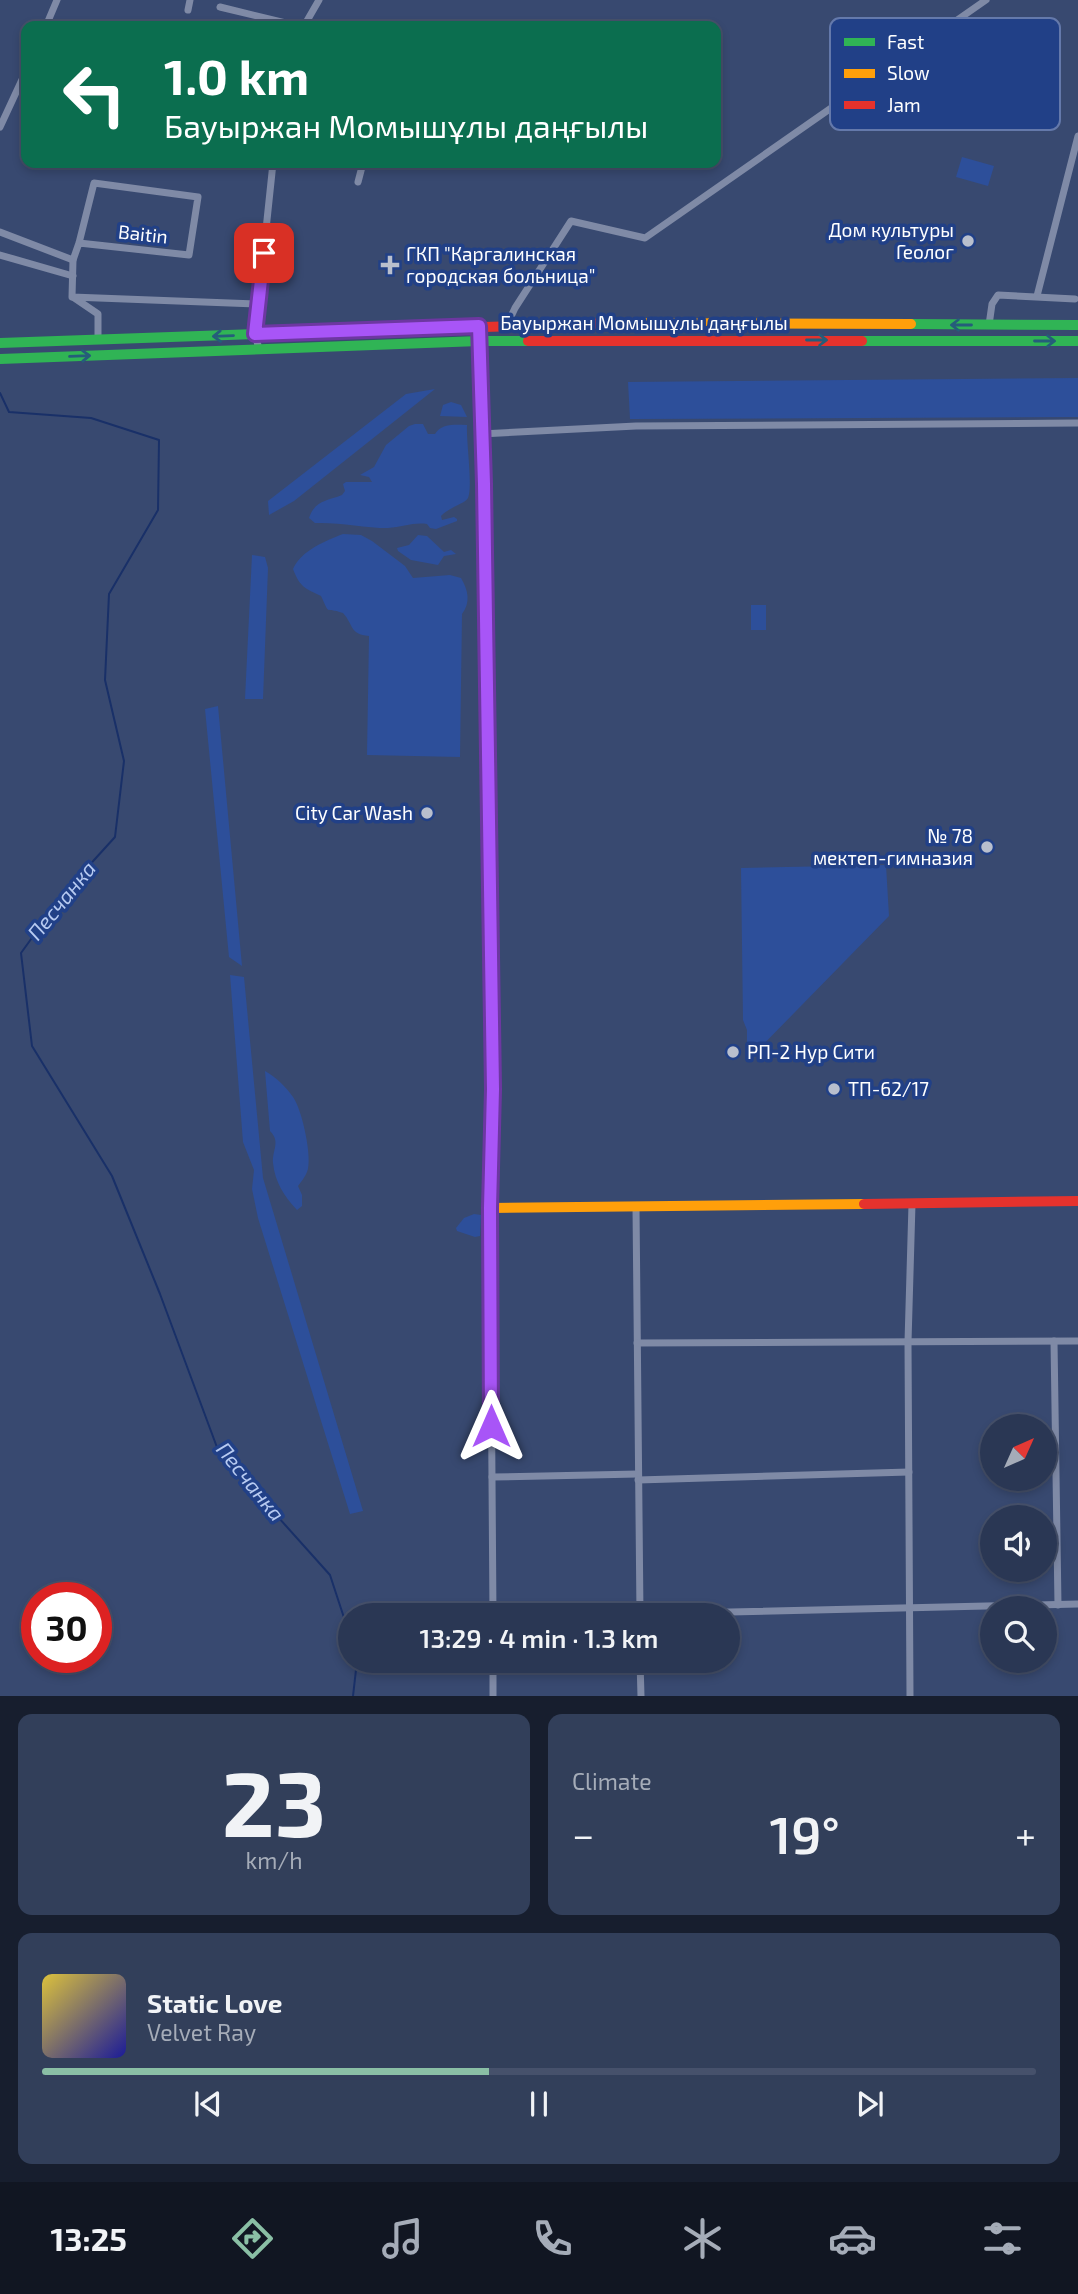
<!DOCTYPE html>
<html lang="en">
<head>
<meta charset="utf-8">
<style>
	:root { --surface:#2a3754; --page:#323f5a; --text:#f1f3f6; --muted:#a5acb8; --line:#46516b; --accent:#8abfa5 }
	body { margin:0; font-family:"Exo 2",sans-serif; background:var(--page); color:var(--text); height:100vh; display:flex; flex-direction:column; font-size:26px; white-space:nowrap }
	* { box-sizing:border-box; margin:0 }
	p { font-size:23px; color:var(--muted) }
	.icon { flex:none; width:38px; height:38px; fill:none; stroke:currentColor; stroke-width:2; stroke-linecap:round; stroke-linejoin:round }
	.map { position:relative; height:1696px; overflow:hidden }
	.drawer { display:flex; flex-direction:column; gap:18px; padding:18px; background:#171e2e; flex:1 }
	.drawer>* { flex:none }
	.banner { position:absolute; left:21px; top:21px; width:700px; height:147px; border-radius:14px; box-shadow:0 4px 10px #0003,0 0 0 2px var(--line); background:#0b6e4f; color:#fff; overflow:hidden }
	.needle { width:46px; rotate:45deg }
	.tools { position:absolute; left:980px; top:1414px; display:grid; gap:14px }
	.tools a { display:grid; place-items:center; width:77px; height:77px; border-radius:50%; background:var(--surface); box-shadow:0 4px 10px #0003,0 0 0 2px var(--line); font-size:35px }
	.speed { position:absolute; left:21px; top:1582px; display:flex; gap:14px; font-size:35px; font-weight:700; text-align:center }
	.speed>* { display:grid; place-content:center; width:91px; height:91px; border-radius:50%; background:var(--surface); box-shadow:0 4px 10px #0003,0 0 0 2px var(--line); line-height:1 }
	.speed .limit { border:10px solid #d22; background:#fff; color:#111 }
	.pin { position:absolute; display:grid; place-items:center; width:60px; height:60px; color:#fff; margin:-30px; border-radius:14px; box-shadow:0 4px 10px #0006 }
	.me { position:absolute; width:77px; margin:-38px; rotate:0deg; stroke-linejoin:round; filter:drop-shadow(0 0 5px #0008) }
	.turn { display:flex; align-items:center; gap:24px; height:147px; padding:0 28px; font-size:32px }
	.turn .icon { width:91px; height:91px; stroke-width:2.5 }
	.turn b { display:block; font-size:49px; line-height:60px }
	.big { font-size:52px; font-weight:600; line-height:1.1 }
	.drawer .card { flex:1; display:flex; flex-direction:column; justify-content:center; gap:10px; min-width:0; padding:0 24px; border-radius:14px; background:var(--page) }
	.drawer .dial { align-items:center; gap:0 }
	.dial b { font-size:91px; line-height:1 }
	.song { display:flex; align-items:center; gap:21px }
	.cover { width:84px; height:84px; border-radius:10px; background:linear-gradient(135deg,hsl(50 70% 55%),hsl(240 70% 35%)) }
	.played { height:7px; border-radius:4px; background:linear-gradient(90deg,var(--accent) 45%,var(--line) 45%) }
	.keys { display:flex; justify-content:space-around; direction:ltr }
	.heat { display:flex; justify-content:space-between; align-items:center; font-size:38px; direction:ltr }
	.drawer .tiles { flex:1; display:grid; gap:18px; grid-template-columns:1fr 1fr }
	.card:last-child { grid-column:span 2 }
	.trip { position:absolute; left:338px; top:1603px; width:402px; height:70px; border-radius:35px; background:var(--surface); box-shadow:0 4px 10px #0003,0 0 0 2px var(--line); font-weight:600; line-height:70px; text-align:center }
	.dock { display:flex; height:112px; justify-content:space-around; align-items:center; background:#111622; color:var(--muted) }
	.dock .icon { width:49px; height:49px }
	.dock .current { color:var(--accent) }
	.dock b { font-size:32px; color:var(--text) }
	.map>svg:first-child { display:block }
</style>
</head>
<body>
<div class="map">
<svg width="1078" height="1696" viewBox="0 0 1078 1696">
	<rect width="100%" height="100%" fill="#384970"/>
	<g fill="#2d4f9a">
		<path d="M 962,157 L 994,166 L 988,186 L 956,177 Z"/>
		<path d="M 1078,378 L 1078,417 L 630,419 L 628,382 Z"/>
		<path d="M 435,389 L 294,501 L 269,515 L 268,501 L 406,394 Z"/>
		<path d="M 451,402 L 461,405 L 467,417 L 440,416 L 443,405 Z"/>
		<path d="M 415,424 L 423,424 L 428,434 L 435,434 C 442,423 455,425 467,425 C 466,441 473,487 468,498 C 466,503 448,508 441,516 L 442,520 L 454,517 L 457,519 L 457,521 L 436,529 L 430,528 L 427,524 C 414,522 402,527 388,528 C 364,528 339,522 315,523 L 309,518 C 315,500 327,501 342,495 L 345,491 L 343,484 L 346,482 L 372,482 L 369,477 L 360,475 L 374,467 L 386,445 L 409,426 Z"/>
		<path d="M 343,534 L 361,535 L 372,541 L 405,566 L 413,578 L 450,575 L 461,578 C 468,590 471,602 462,614 L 460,757 L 367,755 L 369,636 C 349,634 354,625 343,613 C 323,606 331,617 321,596 C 304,588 300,587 293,569 C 302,550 325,541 343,534 Z"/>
		<path d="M 418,535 L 427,536 L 444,552 L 451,550 L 456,554 L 444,556 L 438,565 L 411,560 L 398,551 L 397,548 L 409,545 Z"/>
		<path d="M 252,555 L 265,557 L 268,568 L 263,699 L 245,699 Z"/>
		<rect x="751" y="605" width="15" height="25"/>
		<path d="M 218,706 L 242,966 L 229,957 L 205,709 Z"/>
		<path d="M 886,865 L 889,916 L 752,1056 L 747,1054 L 747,1030 L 743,1020 L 741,868 Z"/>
		<path d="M 230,975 L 244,977 L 263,1178 L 363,1511 L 350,1514 L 258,1218 L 252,1189 L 254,1170 L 243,1142 Z"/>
		<path d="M 265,1071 C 276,1077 286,1087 293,1097 C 302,1109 313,1159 307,1172 C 305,1177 301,1182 298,1186 L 302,1195 L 302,1206 L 297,1210 C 284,1196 275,1182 273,1163 C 272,1150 281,1142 270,1131 Z"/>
		<path d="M 474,1214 L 481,1215 L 480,1236 L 475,1237 L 457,1231 L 456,1228 L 464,1218 Z"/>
	</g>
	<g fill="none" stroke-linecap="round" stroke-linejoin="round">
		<g stroke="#193068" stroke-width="2">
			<path d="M 0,393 L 9,412 L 91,418 L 159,440 L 158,510 L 109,594 L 105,680 L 124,761 L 115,837 L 65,892 L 21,953 L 32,1046 L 112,1176 L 160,1294 L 218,1450 L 330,1575 L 350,1636"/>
			<path d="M 353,1696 L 357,1661"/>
		</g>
		<g stroke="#7f8aa6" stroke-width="7">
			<path d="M 220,7 L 298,26"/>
			<path d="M 188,10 L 190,0"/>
			<path d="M 46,26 L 57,0"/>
			<path d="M 304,26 L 319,0"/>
			<path d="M 0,127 L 26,71"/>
			<path d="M 358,182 L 363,163"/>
			<path d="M 0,232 L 73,260"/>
			<path d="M 79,243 L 189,255 L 198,197 L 94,183 L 79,243 L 73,260 L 72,297 L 259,304"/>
			<path d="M 0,255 L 73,276"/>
			<path d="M 1037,296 L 1078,136"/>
			<path d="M 73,297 L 98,314 L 98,340"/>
			<path d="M 507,325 L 515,308 L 571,221 L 645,238 L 986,0"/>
			<path d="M 989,325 L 992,304 L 998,295 L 1075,299"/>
			<path d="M 259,349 L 255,334 L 273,163"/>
			<path d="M 481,434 L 636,426 L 1078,423"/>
			<path d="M 636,1207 L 640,1615"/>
			<path d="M 490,1208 L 493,1615"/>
			<path d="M 1054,1341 L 1058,1605"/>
			<path d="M 637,1343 L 1078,1341"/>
			<path d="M 492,1477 L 638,1474"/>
			<path d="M 638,1480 L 909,1472"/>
			<path d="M 640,1614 L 1078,1604"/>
			<path d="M 493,1661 L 493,1696"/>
			<path d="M 640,1661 L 641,1696"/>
			<path d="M 910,1696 L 908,1342 L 912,1204"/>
		</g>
		<g stroke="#30b455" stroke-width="10">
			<path d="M 911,324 L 1078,325"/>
			<path d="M 862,341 L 1078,341"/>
			<path d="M 0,343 L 344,331"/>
			<path d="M 0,359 L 479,341 L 528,341"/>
			<path d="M 486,638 L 493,1094"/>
		</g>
		<g stroke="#ff9f0a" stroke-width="10">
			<path d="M 618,323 L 911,324"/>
			<path d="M 479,341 L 486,638"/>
			<path d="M 493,1094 L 490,1208 L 864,1204"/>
		</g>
		<g stroke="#e5322d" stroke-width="10">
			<path d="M 344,331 L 618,323"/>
			<path d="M 528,341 L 862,341"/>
			<path d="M 864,1204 L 1078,1201"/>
		</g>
	</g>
	<defs><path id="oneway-shaft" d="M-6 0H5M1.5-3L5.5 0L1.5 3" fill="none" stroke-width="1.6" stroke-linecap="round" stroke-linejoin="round" transform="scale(1.75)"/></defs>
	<g stroke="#255d7a">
		<use href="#oneway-shaft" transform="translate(961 325) rotate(180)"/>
		<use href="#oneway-shaft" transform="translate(223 336) rotate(178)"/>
		<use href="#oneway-shaft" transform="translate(817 340)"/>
		<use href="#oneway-shaft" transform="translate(1045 341)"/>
		<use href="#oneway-shaft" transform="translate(80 356) rotate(-2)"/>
	</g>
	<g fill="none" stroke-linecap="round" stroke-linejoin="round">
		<defs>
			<path id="route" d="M 264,253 L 255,334 L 479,326 L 484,484 L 493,1089 L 490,1208 L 491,1426"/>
		</defs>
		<use href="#route" stroke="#6d37a1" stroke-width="18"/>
		<use href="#route" stroke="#a855f7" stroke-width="12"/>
	</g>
	<g fill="#b9bfcd" stroke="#214087" stroke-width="2.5">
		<circle cx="968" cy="241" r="7"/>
		<path d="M386.5 254.5h7v7h7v7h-7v7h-7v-7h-7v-7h7z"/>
		<circle cx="427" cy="813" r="7"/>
		<circle cx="987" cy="847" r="7"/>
		<circle cx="733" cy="1052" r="7"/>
		<circle cx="834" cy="1089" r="7"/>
	</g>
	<g text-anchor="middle" stroke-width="7" stroke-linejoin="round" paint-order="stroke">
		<g font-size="19" fill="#fff" stroke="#214087" text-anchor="end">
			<text x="954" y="237">Дом культуры<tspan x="954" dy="22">Геолог</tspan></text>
			<text x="406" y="261" text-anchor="start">ГКП "Каргалинская<tspan x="406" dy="22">городская больница"</tspan></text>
			<text x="413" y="820">City Car Wash</text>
			<text x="973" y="843">№ 78<tspan x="973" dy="22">мектеп-гимназия</tspan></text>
			<text x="747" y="1059" text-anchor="start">РП-2 Нур Сити</text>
			<text x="848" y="1096" text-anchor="start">ТП-62/17</text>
		</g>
		<g font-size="19" fill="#fff" stroke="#214087">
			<text transform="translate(143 234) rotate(6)" y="7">Baitin</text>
			<text x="644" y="330">Бауыржан Момышұлы даңғылы</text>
		</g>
		<g font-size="21" font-style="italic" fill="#b7caf1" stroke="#214087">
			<text transform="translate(62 901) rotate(-51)" y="7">Песчанка</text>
			<text transform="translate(250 1482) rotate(51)" y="7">Песчанка</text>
		</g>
	</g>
	<rect x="830" y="18" width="230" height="112" rx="10" fill="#214087" stroke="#6479ab" stroke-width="2"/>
	<rect x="844" y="38" width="31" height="8" fill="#30b455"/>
	<rect x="844" y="69" width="31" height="9" fill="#ff9f0a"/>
	<rect x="844" y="101" width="31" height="8" fill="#e5322d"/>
	<g font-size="19" fill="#fff">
		<text x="887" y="49">Fast</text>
		<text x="887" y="80">Slow</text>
		<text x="887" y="112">Jam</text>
	</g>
</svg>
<div class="tools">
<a><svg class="needle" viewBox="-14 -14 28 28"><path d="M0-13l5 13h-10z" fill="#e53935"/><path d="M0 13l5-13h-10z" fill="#a5acb8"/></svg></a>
<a><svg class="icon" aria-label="sound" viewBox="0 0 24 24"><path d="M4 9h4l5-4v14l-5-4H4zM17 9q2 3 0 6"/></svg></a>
<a><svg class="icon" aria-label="search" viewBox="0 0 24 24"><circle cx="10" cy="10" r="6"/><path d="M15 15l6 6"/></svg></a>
</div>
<div class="speed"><div class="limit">30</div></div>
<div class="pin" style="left:264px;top:253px;background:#d93025"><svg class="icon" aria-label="arrive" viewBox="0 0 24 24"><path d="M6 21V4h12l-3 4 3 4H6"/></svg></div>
<svg class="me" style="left:491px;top:1426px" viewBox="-20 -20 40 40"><path d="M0-17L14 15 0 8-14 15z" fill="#a855f7" stroke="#fff" stroke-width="4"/></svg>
<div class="trip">13:29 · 4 min · 1.3 km</div>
<div class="banner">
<div class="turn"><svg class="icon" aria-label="left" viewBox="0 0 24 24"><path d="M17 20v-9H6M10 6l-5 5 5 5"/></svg><div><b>1.0 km</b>Бауыржан Момышұлы даңғылы</div></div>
</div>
</div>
<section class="drawer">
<div class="tiles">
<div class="card dial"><b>23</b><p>km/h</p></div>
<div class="card"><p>Climate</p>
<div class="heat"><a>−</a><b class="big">19°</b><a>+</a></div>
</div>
<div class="card">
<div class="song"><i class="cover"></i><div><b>Static Love</b><p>Velvet Ray</p></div></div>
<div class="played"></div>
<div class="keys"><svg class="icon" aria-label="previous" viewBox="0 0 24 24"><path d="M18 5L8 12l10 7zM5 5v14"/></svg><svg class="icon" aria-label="pause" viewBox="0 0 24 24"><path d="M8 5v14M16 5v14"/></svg><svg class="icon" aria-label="next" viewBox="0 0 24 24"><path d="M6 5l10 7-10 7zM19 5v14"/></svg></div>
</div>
</div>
</section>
<nav class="dock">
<b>13:25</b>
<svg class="icon current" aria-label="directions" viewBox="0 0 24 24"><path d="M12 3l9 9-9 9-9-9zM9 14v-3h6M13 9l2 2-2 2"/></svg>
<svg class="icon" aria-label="music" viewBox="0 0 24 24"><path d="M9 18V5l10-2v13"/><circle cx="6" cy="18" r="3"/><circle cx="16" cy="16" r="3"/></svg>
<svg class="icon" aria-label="phone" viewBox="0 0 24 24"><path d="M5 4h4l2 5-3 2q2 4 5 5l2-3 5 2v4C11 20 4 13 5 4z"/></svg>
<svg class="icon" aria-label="climate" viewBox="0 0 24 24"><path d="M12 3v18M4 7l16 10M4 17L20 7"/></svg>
<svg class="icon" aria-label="car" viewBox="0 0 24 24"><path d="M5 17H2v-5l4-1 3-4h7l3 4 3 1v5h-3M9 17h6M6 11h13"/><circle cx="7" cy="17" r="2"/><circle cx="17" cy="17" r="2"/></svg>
<svg class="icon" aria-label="filters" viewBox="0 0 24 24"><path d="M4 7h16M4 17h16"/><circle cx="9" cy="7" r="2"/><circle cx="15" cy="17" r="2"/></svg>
</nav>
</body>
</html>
